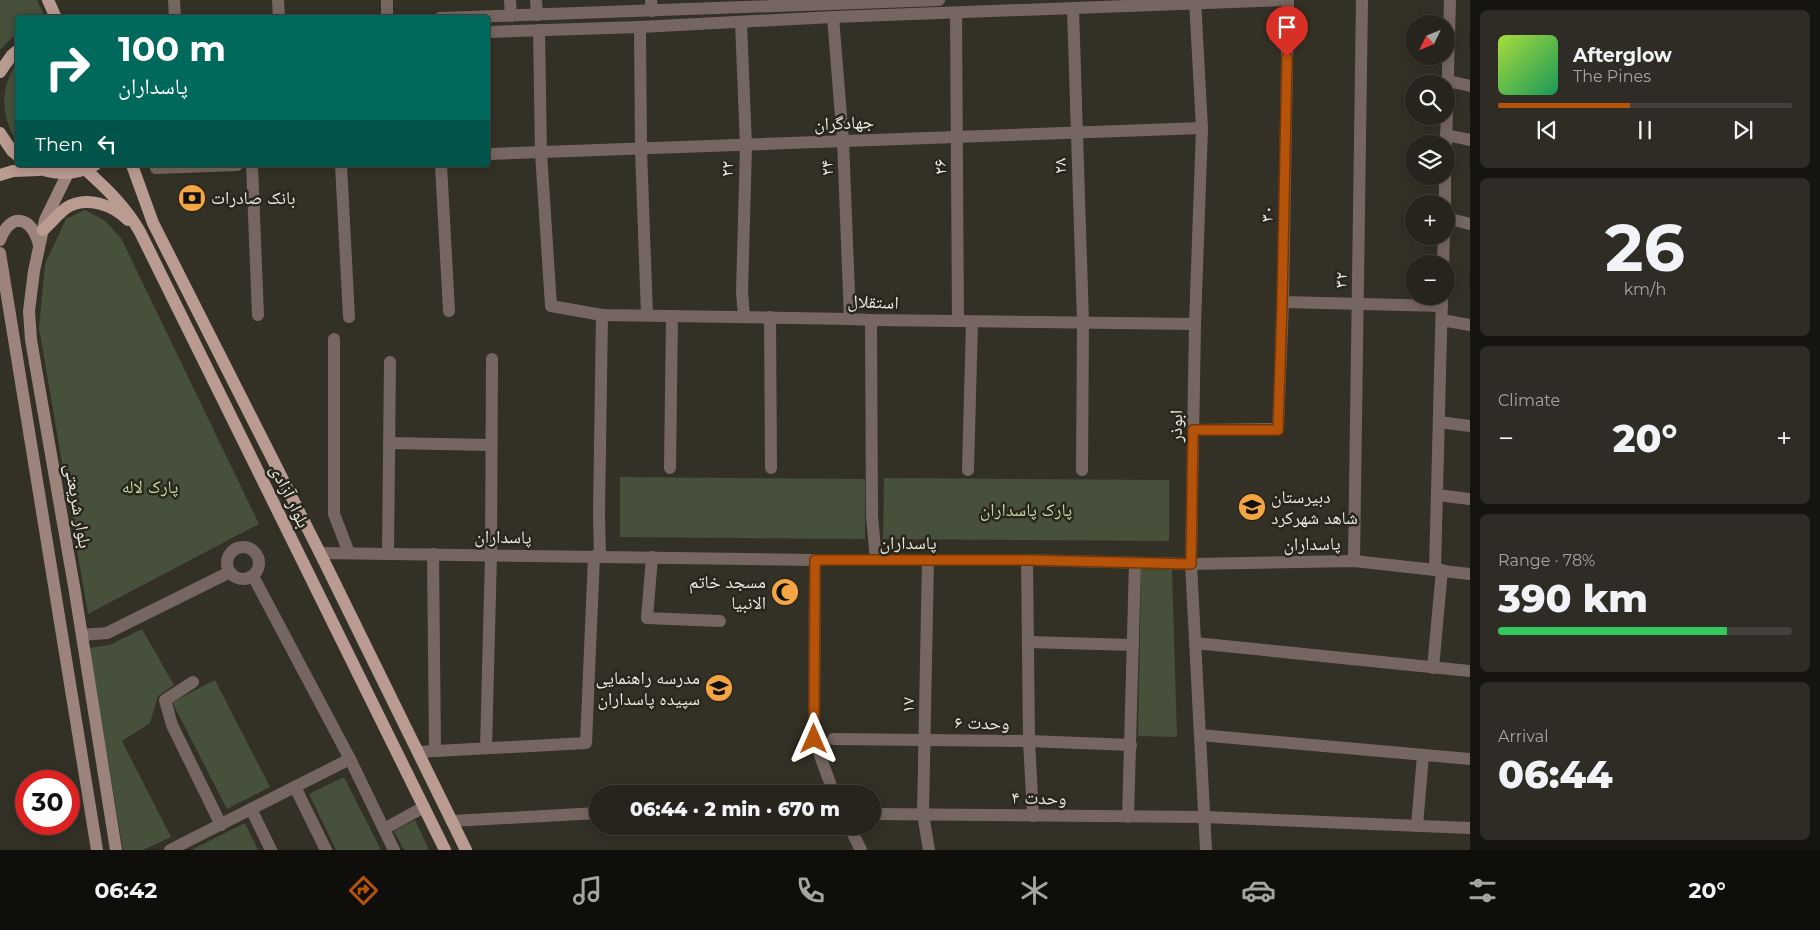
<!DOCTYPE html>
<html lang="en">
<head>
<meta charset="utf-8">
<style>
	:root { --surface:#26241c; --page:#2e2c25; --text:#f1f3f6; --muted:#a4a4a3; --line:#42413b; --accent:#b45309 }
	body { margin:0; font-family:Montserrat,"Noto Naskh Arabic",sans-serif; background:var(--page); color:var(--text); height:100vh; display:flex; flex-direction:column; font-size:19px; white-space:nowrap }
	* { box-sizing:border-box; margin:0 }
	p { font-size:16px; color:var(--muted) }
	.icon { flex:none; width:28px; height:28px; fill:none; stroke:currentColor; stroke-width:2; stroke-linecap:round; stroke-linejoin:round }
	.map { position:relative; flex:1; overflow:hidden }
	.panel { display:flex; flex-direction:column; gap:10px; padding:10px; background:#15140f; width:350px }
	.panel>* { flex:none }
	.top-card { position:absolute; left:15px; top:15px; width:475px; height:152px; border-radius:5px; box-shadow:0 2px 12px #0003,0 0 0 1px var(--line); background:#00695c; color:#fff; overflow:hidden }
	.needle { width:32px; rotate:227deg }
	.controls { position:absolute; left:1405px; top:15px; display:grid; gap:10px }
	.controls a { display:grid; place-items:center; width:50px; height:50px; border-radius:50%; background:var(--surface); box-shadow:0 2px 12px #0003,0 0 0 1px var(--line); font-size:25px }
	.speed { position:absolute; left:15px; top:770px; display:flex; gap:10px; font-size:25px; font-weight:700; text-align:center }
	.speed>* { display:grid; place-content:center; width:65px; height:65px; border-radius:50%; background:var(--surface); box-shadow:0 2px 12px #0003,0 0 0 1px var(--line); line-height:1 }
	.speed .limit { border:8px solid #d22; background:#fff; color:#111 }
	.pin { position:absolute; display:grid; place-items:center; width:42px; height:42px; color:#fff; margin:-51px -21px; border-radius:50% 50% 50% 0; rotate:-45deg; box-shadow:0 0 5px #0007 }
	.pin .icon { rotate:45deg }
	.me { position:absolute; width:55px; margin:-28px; rotate:0deg; stroke-linejoin:round; filter:drop-shadow(0 0 4px #0008) }
	.turn { display:flex; align-items:center; gap:18px; height:105px; padding:0 20px; font-size:22px }
	.turn .icon { width:65px; height:65px; stroke-width:2.5 }
	.turn b { display:block; font-size:35px; line-height:42px }
	.then { display:flex; align-items:center; height:48px; padding:0 20px; background:#0003; gap:10px; font-size:19px }
	.big { font-size:38px; font-weight:800; line-height:1.1 }
	.panel .card { flex:1; display:flex; flex-direction:column; justify-content:center; gap:8px; min-width:0; padding:0 18px; border-radius:8px; background:var(--page) }
	.panel .dial { align-items:center; gap:0 }
	.dial b { font-size:65px; line-height:1 }
	.song { display:flex; align-items:center; gap:15px }
	.cover { width:60px; height:60px; border-radius:8px; background:linear-gradient(135deg,hsl(80 70% 55%),hsl(150 70% 35%)) }
	.played { height:5px; border-radius:2px; background:linear-gradient(90deg,var(--accent) 45%,var(--line) 45%) }
	.keys { display:flex; justify-content:space-around; direction:ltr }
	.heat { display:flex; justify-content:space-between; align-items:center; font-size:28px; direction:ltr }
	.charge { height:8px; border-radius:4px; background:linear-gradient(90deg,#34c759 78%,var(--line) 0) }
	.trip { position:absolute; left:589px; top:785px; width:292px; height:50px; border-radius:25px; background:var(--surface); box-shadow:0 2px 12px #0003,0 0 0 1px var(--line); font-weight:800; line-height:50px; text-align:center }
	.dock { display:flex; height:80px; justify-content:space-around; align-items:center; background:#0f0e0b; color:var(--muted) }
	.dock .icon { width:35px; height:35px }
	.dock .on { color:var(--accent) }
	.dock b { font-size:22px; color:var(--text) }
	main { display:flex; flex:1; min-height:0 }
	.map>svg:first-child { display:block }
</style>
</head>
<body>
<main>
<div class="map">
<svg width="1470" height="850" viewBox="0 0 1470 850">
	<rect width="100%" height="100%" fill="#333026"/>
	<g fill="#46503b">
		<path d="M 0,0 L 37,0 L 45,17 L 18,18 L 17,33 L 0,50 Z"/>
		<path d="M 17,63 L 17,141 C 0,117 0,86 17,63 Z"/>
		<path d="M 85,210 L 104,220 L 121,238 L 259,524 L 88,614 L 39,328 L 45,264 L 66,219 Z"/>
		<path d="M 620,477 L 865,479 L 865,539 L 620,537 Z"/>
		<path d="M 884,478 L 1169,480 L 1169,541 L 883,539 Z"/>
		<path d="M 1141,569 L 1172,570 L 1177,737 L 1138,736 Z"/>
		<path d="M 142,629 L 174,685 L 158,696 L 150,723 L 122,741 L 171,837 L 143,850 L 123,850 L 89,648 L 110,645 Z"/>
		<path d="M 215,680 L 270,787 L 227,809 L 172,702 Z"/>
		<path d="M 344,777 L 381,850 L 336,850 L 309,794 Z"/>
		<path d="M 415,820 L 429,850 L 404,850 L 394,831 Z"/>
		<path d="M 245,823 L 258,850 L 194,850 L 193,849 Z"/>
	</g>
	<g fill="none" stroke-linecap="round" stroke-linejoin="round">
		<g stroke="#766661" stroke-width="12">
			<path d="M 174,0 L 175,18"/>
			<path d="M 278,0 L 279,18"/>
			<path d="M 387,0 L 387,18"/>
			<path d="M 510,0 L 511,16"/>
			<path d="M 536,0 L 537,15"/>
			<path d="M 651,0 L 652,11"/>
			<path d="M 1073,9 L 1083,322 L 1082,470"/>
			<path d="M 956,13 L 958,320"/>
			<path d="M 833,17 L 843,141 L 850,319"/>
			<path d="M 741,22 L 746,146 L 742,292 L 744,317"/>
			<path d="M 640,27 L 641,150 L 647,315"/>
			<path d="M 539,30 L 541,153 L 551,306 L 602,315 L 850,319 L 871,320 L 1195,324"/>
			<path d="M 1448,81 L 1470,86"/>
			<path d="M 1446,135 L 1470,140"/>
			<path d="M 1446,144 L 1450,0"/>
			<path d="M 252,165 L 258,315"/>
			<path d="M 341,165 L 349,317"/>
			<path d="M 441,165 L 449,311"/>
			<path d="M 1445,204 L 1445,176"/>
			<path d="M 1446,218 L 1470,224"/>
			<path d="M 1443,264 L 1444,236"/>
			<path d="M 1442,296 L 1435,570 L 1470,574"/>
			<path d="M 1283,302 L 1442,306"/>
			<path d="M 770,317 L 771,468"/>
			<path d="M 871,320 L 872,516 L 876,560"/>
			<path d="M 1442,320 L 1470,325"/>
			<path d="M 334,339 L 334,514 L 349,553"/>
			<path d="M 1439,422 L 1470,426"/>
			<path d="M 1193,430 L 1278,429 L 1283,302 L 1288,0"/>
			<path d="M 389,443 L 491,445"/>
			<path d="M 670,468 L 672,316"/>
			<path d="M 968,470 L 972,322"/>
			<path d="M 1437,495 L 1470,499"/>
			<circle cx="243" cy="563" r="16"/>
			<path d="M 388,553 L 390,362"/>
			<path d="M 433,554 L 435,751"/>
			<path d="M 600,556 L 599,514 L 602,315"/>
			<path d="M 652,557 L 647,618 L 720,621"/>
			<path d="M 815,560 L 814,739 L 834,794"/>
			<path d="M 928,560 L 923,814 L 929,850"/>
			<path d="M 1027,560 L 1029,741 L 1033,816"/>
			<path d="M 1354,561 L 1362,0"/>
			<path d="M 253,576 L 350,759 L 394,850"/>
			<path d="M 82,635 L 107,633 L 230,572"/>
			<path d="M 1029,642 L 1133,645"/>
			<path d="M 1195,643 L 1470,671"/>
			<path d="M 1433,668 L 1442,570"/>
			<path d="M 193,682 L 165,700 L 172,725 L 221,825"/>
			<path d="M 1200,735 L 1470,759"/>
			<path d="M 833,739 L 1029,741 L 1131,745"/>
			<path d="M 486,748 L 491,555 L 492,359"/>
			<path d="M 418,752 L 586,743 L 594,556"/>
			<path d="M 295,787 L 326,850"/>
			<path d="M 251,809 L 271,850"/>
			<path d="M 872,814 L 1205,817 L 1470,828"/>
			<path d="M 1128,817 L 1135,563"/>
			<path d="M 452,821 L 598,813"/>
			<path d="M 849,826 L 861,850"/>
			<path d="M 1417,826 L 1423,755"/>
			<path d="M 384,829 L 424,807"/>
			<path d="M 170,850 L 350,759"/>
		</g>
		<g stroke="#766661" stroke-width="12">
			<path d="M 1195,0 L 1202,128 L 1195,324 L 1191,564 L 1206,850"/>
			<path d="M 440,18 L 939,0"/>
			<path d="M 488,32 L 640,27 L 833,17 L 1286,0"/>
			<path d="M 488,154 L 1202,128"/>
			<path d="M 156,168 L 237,165"/>
			<path d="M 320,553 L 815,560 L 1027,560 L 1191,564 L 1354,561 L 1435,570"/>
		</g>
		<g stroke="#9c847d" stroke-width="12">
			<path d="M 68,173 L 45,220 L 34,271 L 29,311 L 31,340 L 75,592 L 116,850"/>
			<path d="M 0,240 C 11,210 33,218 39,245"/>
			<path d="M 0,253 L 97,850"/>
		</g>
		<g stroke="#ba9b92" stroke-width="12">
			<path d="M 48,0 L 56,18"/>
			<path d="M 0,72 L 12,55 L 18,50"/>
			<path d="M 0,133 L 12,151 L 18,156"/>
			<path d="M 31,165 C 52,175 74,176 95,165"/>
			<path d="M 132,165 L 153,223 L 320,553 L 466,850"/>
			<path d="M 86,170 C 107,189 126,207 140,232 L 445,850"/>
			<path d="M 0,175 L 13,171 L 39,170"/>
			<path d="M 43,230 C 51,223 58,214 66,208 C 86,195 113,205 128,220"/>
		</g>
	</g>
	<g fill="none" stroke-linecap="round" stroke-linejoin="round">
		<defs>
			<path id="route" d="M 814,739 L 815,560 L 1027,560 L 1191,564 L 1193,430 L 1278,430 L 1282,302 L 1287,57"/>
		</defs>
		<use href="#route" stroke="#753606" stroke-width="12"/>
		<use href="#route" stroke="#b45309" stroke-width="9"/>
	</g>
	<defs>
		<symbol id="bank-disc" viewBox="-11 -11 22 22"><circle r="9.5" fill="#f3a443" stroke="#29261c"/><path d="M-6-4H6V4H-6ZM0-2.3a2.3 2.3 0 1 0 0 4.6a2.3 2.3 0 1 0 0-4.6Z" fill="#111"/></symbol>
		<symbol id="school-disc" viewBox="-11 -11 22 22"><circle r="9.5" fill="#f3a443" stroke="#29261c"/><path d="M0-5L7-2L0 1L-7-2ZM-4 1L0 2.5L4 1V4Q0 6-4 4Z" fill="#111"/></symbol>
		<symbol id="mosque-disc" viewBox="-11 -11 22 22"><circle r="9.5" fill="#f3a443" stroke="#29261c"/><path d="M3.5-4.9A6 6 0 1 0 3.5 4.9A5 5 0 1 1 3.5-4.9Z" fill="#111"/></symbol>
	</defs>
	<g fill-rule="evenodd">
		<use href="#bank-disc" x="176" y="182" width="32" height="32"/>
		<use href="#school-disc" x="1236" y="491" width="32" height="32"/>
		<use href="#mosque-disc" x="769" y="576" width="32" height="32"/>
		<use href="#school-disc" x="703" y="672" width="32" height="32"/>
	</g>
	<g text-anchor="middle" stroke-width="5" stroke-linejoin="round" paint-order="stroke">
		<g font-size="18" fill="#eceae4" stroke="#29261c">
			<text transform="translate(844 123) rotate(-2)" y="6">جهادگران</text>
			<text transform="translate(1060 166) rotate(-92)" y="6">۲۸</text>
			<text transform="translate(940 167) rotate(-90)" y="6">۲۶</text>
			<text transform="translate(827 168) rotate(-92)" y="6">۲۴</text>
			<text transform="translate(727 169) rotate(-88)" y="6">۲۲</text>
			<text transform="translate(1267 214) rotate(-89)" y="6">۳۰</text>
			<text transform="translate(1341 280) rotate(-89)" y="6">۳۲</text>
			<text transform="translate(873 302) rotate(2)" y="6">استقلال</text>
			<text transform="translate(1176 426) rotate(-89)" y="6">ابوذر</text>
			<text transform="translate(290 496) rotate(64)" y="6">بلوار آزادی</text>
			<text transform="translate(78 506) rotate(80)" y="6">بلوار شریعتی</text>
			<text transform="translate(503 537) rotate(1)" y="6">پاسداران</text>
			<text x="908" y="549">پاسداران</text>
			<text transform="translate(1312 544) rotate(-1)" y="6">پاسداران</text>
			<text transform="translate(908 705) rotate(-89)" y="6">۱۷</text>
			<text transform="translate(982 723) rotate(1)" y="6">وحدت ۶</text>
			<text transform="translate(1039 798) rotate(1)" y="6">وحدت ۴</text>
		</g>
		<g font-size="18" fill="#eceae4" stroke="#29261c" text-anchor="start">
			<text x="211" y="204">بانک صادرات</text>
			<text x="1271" y="503">دبیرستان‌<tspan x="1271" dy="21">شاهد شهرکرد</tspan></text>
			<text x="766" y="588" text-anchor="end">مسجد خاتم<tspan x="766" dy="21">الانبیا</tspan></text>
			<text x="700" y="684" text-anchor="end">مدرسه راهنمایی<tspan x="700" dy="21">سپیده پاسداران</tspan></text>
		</g>
		<g font-size="18" fill="#c2dba5" stroke="#29261c">
			<text x="150" y="493">پارک لاله</text>
			<text x="1026" y="516">پارک پاسداران</text>
		</g>
	</g>
</svg>
<div class="controls">
<a><svg class="needle" viewBox="-14 -14 28 28"><path d="M0-13l5 13h-10z" fill="#e53935"/><path d="M0 13l5-13h-10z" fill="#a4a4a3"/></svg></a>
<a><svg class="icon" aria-label="search" viewBox="0 0 24 24"><circle cx="10" cy="10" r="6"/><path d="M15 15l6 6"/></svg></a>
<a><svg class="icon" aria-label="layers" viewBox="0 0 24 24"><path d="M12 4l9 5-9 5-9-5zM3 14l9 5 9-5"/></svg></a>
<a>+</a>
<a>−</a>
</div>
<div class="speed"><div class="limit">30</div></div>
<div class="pin" style="left:1287px;top:57px;background:#d93025"><svg class="icon" aria-label="arrive" viewBox="0 0 24 24"><path d="M6 21V4h12l-3 4 3 4H6"/></svg></div>
<svg class="me" style="left:814px;top:739px" viewBox="-20 -20 40 40"><path d="M0-17L14 15 0 8-14 15z" fill="#b45309" stroke="#fff" stroke-width="4"/></svg>
<div class="trip">06:44 · 2 min · 670 m</div>
<div class="top-card">
<div class="turn"><svg class="icon" aria-label="right" viewBox="0 0 24 24"><path d="M7 20v-9h11M14 6l5 5-5 5"/></svg><div><b>100 m</b>پاسداران</div></div>
<div class="then">Then<svg class="icon" aria-label="left" viewBox="0 0 24 24"><path d="M17 20v-9H6M10 6l-5 5 5 5"/></svg></div>
</div>
</div>
<section class="panel">
<div class="card">
<div class="song"><i class="cover"></i><div><b>Afterglow</b><p>The Pines</p></div></div>
<div class="played"></div>
<div class="keys"><svg class="icon" aria-label="previous" viewBox="0 0 24 24"><path d="M18 5L8 12l10 7zM5 5v14"/></svg><svg class="icon" aria-label="pause" viewBox="0 0 24 24"><path d="M8 5v14M16 5v14"/></svg><svg class="icon" aria-label="next" viewBox="0 0 24 24"><path d="M6 5l10 7-10 7zM19 5v14"/></svg></div>
</div>
<div class="card dial"><b>26</b><p>km/h</p></div>
<div class="card"><p>Climate</p>
<div class="heat"><a>−</a><b class="big">20°</b><a>+</a></div>
</div>
<div class="card"><p>Range · 78%</p><b class="big">390 km</b><div class="charge"></div></div>
<div class="card"><p>Arrival</p><b class="big">06:44</b></div>
</section>
</main>
<nav class="dock">
<b>06:42</b>
<svg class="icon on" aria-label="directions" viewBox="0 0 24 24"><path d="M12 3l9 9-9 9-9-9zM9 14v-3h6M13 9l2 2-2 2"/></svg>
<svg class="icon" aria-label="music" viewBox="0 0 24 24"><path d="M9 18V5l10-2v13"/><circle cx="6" cy="18" r="3"/><circle cx="16" cy="16" r="3"/></svg>
<svg class="icon" aria-label="phone" viewBox="0 0 24 24"><path d="M5 4h4l2 5-3 2q2 4 5 5l2-3 5 2v4C11 20 4 13 5 4z"/></svg>
<svg class="icon" aria-label="climate" viewBox="0 0 24 24"><path d="M12 3v18M4 7l16 10M4 17L20 7"/></svg>
<svg class="icon" aria-label="car" viewBox="0 0 24 24"><path d="M5 17H2v-5l4-1 3-4h7l3 4 3 1v5h-3M9 17h6M6 11h13"/><circle cx="7" cy="17" r="2"/><circle cx="17" cy="17" r="2"/></svg>
<svg class="icon" aria-label="filters" viewBox="0 0 24 24"><path d="M4 7h16M4 17h16"/><circle cx="9" cy="7" r="2"/><circle cx="15" cy="17" r="2"/></svg>
<b>20°</b>
</nav>
</body>
</html>
